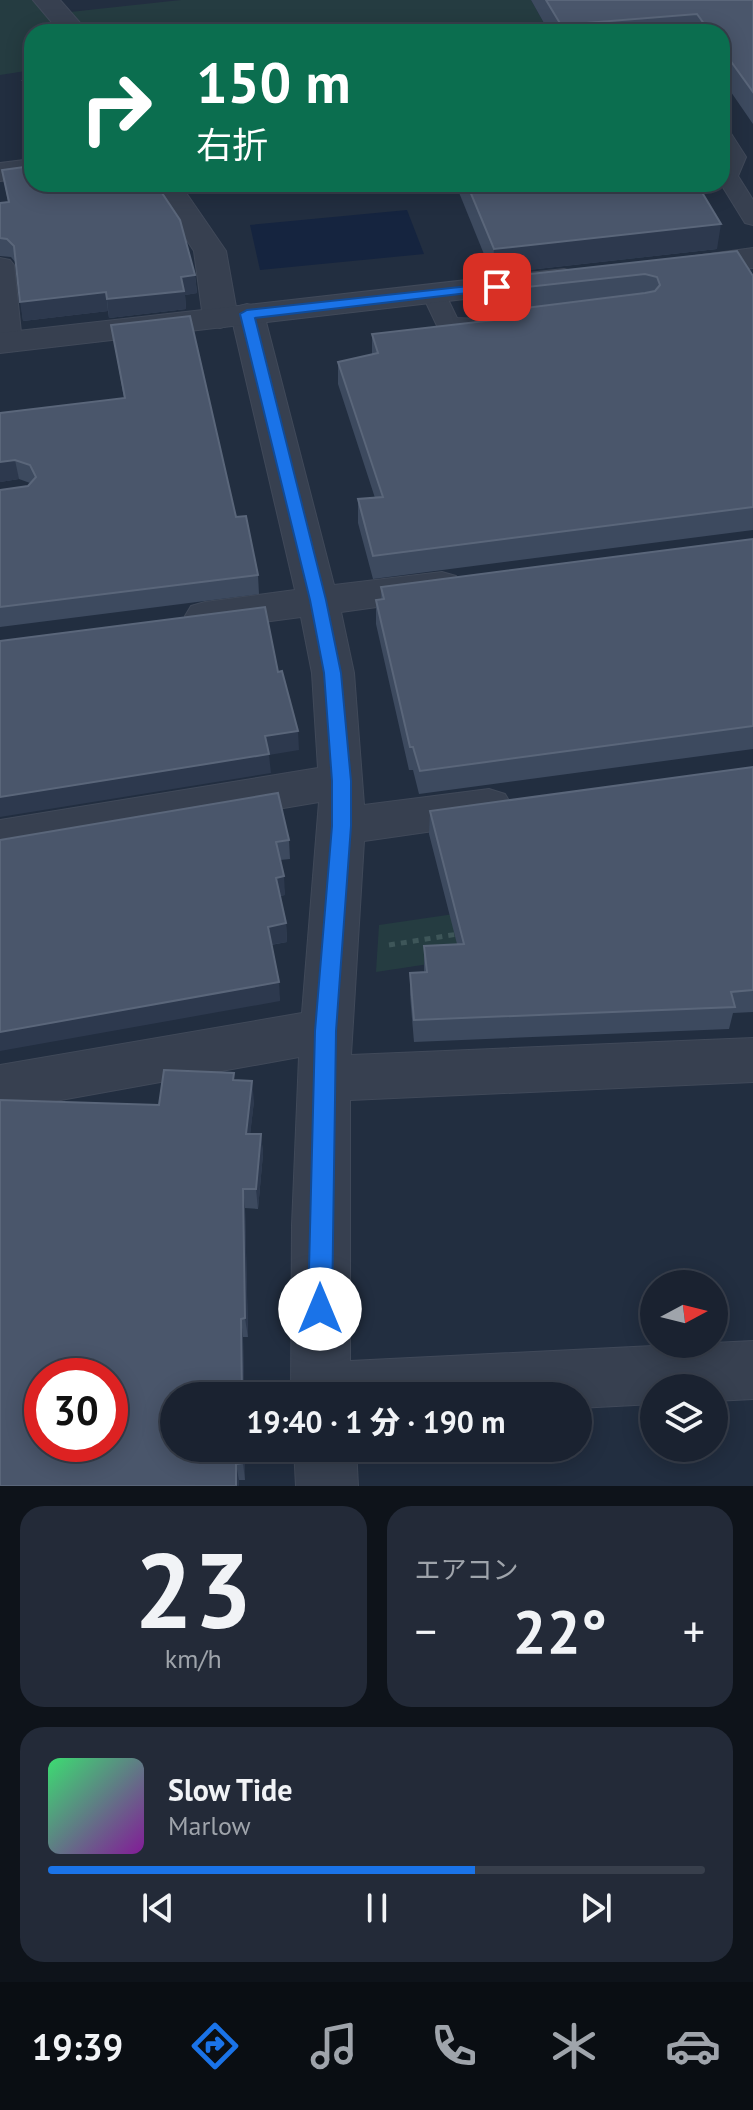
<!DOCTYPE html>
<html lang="ja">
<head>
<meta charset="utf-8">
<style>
	:root { --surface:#1a2230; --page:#232a38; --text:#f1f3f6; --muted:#9fa4ab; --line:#383f4c; --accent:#1a73e8 }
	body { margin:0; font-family:"PT Sans","Noto Sans JP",sans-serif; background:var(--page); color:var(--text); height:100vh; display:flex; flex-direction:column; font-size:30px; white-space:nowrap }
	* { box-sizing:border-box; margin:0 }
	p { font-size:26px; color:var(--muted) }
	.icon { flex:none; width:44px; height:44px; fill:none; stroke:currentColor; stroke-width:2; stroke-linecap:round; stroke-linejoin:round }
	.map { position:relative; height:1486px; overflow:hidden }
	.drawer { display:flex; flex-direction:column; gap:20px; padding:20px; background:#0e131a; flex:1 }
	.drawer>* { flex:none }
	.hud { position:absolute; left:24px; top:24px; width:706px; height:168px; border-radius:24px; box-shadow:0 4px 20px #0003,0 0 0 2px var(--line); background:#0b6e4f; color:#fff; overflow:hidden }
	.needle { width:52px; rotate:83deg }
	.tools { position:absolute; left:640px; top:1270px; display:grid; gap:16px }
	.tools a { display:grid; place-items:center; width:88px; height:88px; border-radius:50%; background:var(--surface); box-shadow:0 4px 20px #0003,0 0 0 2px var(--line); font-size:40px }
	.speed { position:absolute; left:24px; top:1358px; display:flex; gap:16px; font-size:40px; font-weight:700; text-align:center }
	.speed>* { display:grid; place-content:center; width:104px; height:104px; border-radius:50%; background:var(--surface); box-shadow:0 4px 20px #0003,0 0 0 2px var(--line); line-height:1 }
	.speed .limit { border:12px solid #d22; background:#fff; color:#111 }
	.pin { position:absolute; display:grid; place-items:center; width:68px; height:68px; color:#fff; margin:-34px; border-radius:16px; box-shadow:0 4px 12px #0006 }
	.me { position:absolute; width:88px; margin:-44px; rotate:0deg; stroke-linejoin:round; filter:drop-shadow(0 0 6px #0008) }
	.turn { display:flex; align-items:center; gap:28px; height:168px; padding:0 40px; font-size:36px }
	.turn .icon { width:104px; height:104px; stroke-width:2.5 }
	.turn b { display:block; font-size:56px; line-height:68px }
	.big { font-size:60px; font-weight:800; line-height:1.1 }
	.drawer .widget { flex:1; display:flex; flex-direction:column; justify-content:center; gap:12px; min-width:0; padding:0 28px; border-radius:24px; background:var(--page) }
	.drawer .dial { align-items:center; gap:0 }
	.dial b { font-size:104px; line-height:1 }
	.song { display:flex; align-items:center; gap:24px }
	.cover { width:96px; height:96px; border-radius:12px; background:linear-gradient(135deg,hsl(140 70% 55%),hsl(290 70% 35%)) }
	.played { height:8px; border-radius:4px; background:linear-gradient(90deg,var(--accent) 65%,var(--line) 65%) }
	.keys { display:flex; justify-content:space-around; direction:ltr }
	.heat { display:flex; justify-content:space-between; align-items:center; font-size:44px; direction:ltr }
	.drawer .tiles { flex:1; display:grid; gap:20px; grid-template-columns:1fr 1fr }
	.widget:last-child { grid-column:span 2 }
	.trip { position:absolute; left:160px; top:1382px; width:432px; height:80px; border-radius:40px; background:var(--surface); box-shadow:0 4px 20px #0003,0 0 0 2px var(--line); font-weight:800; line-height:80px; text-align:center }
	.tabs { display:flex; height:128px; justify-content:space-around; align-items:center; background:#0a0e13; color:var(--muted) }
	.tabs .icon { width:56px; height:56px }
	.tabs .on { color:var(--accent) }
	.tabs b { font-size:36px; color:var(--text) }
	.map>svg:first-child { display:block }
</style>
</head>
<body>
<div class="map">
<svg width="753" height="1486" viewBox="0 0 753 1486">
	<rect width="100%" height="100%" fill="#222e40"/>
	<g fill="#253c41">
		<path d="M 0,0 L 33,0 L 61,32 L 32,32 L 32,70 L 0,75 Z"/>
		<path d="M 181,0 L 531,0 L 549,32 L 87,32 L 70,12 Z"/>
		<path d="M 292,184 L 408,184 L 299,194 Z"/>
		<path d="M 753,870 L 753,915 L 376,972 L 379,925 Z"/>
	</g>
	<path fill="#15243f" d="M 407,210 L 424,254 L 260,270 L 250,225 Z"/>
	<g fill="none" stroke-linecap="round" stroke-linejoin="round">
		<defs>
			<g id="service">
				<path d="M 722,131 L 730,132 L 746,157 L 738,176 L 753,200 L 753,225 L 745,223 L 721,184 L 724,157 Z"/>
				<path d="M 0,258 L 10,260 L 14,265 L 22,342 L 19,347 L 10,349 L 0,346 Z"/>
				<path d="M 434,287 L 443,289 L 457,318 L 501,320 L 504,325 L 501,330 L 439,330 L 422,294 L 425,289 Z"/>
			</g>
			<g id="minor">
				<path d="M 33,0 L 60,0 L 88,32 L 60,32 Z"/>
				<path d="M 32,159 L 32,177 L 0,181 L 0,163 Z"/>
				<path d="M 150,184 L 180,184 L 226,251 L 236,307 L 247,304 L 259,307 L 264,314 L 334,585 L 442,572 L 456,576 L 462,585 L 456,594 L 442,598 L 341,612 L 354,673 L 364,805 L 489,789 L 505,794 L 512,806 L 505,818 L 489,823 L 364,841 L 351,1055 L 753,1038 L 753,1082 L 350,1100 L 350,1361 L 753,1341 L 753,1399 L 714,1401 L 714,1388 L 654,1388 L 654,1404 L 578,1408 L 578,1396 L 291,1396 L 292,1225 L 299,1057 L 0,1111 L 0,1065 L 302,1013 L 319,802 L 0,856 L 0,820 L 318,768 L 312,673 L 301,617 L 205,630 L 191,626 L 185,616 L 191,606 L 205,602 L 295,590 L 233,324 L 220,328 L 208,325 L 203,318 L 194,251 Z"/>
				<path d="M 294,1448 L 356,1448 L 358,1486 L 296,1486 Z"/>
			</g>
			<g id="tertiary">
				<path d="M 753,248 L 753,268 L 684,276 L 673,273 L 668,266 L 673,259 Z"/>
				<path d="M 564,269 L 576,272 L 580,279 L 576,286 L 0,353 L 0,333 Z"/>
			</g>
		</defs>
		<use href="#service" stroke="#404959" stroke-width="2"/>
		<use href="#minor" stroke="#404959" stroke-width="2"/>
		<use href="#tertiary" stroke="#404959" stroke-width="2"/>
		<path stroke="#3e5659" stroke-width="5" stroke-dasharray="6 6" stroke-linecap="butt" d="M 389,945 L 458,934"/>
		<use href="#service" fill="#374050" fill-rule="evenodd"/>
		<use href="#minor" fill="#374050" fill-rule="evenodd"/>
		<use href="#tertiary" fill="#374050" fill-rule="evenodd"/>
	</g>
	<g fill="#3d4a5f">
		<path d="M 531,0 L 753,0 L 753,124 L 722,79 L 722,32 L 549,32 Z"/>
		<path d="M 32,79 L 32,109 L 26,98 L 23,81 Z"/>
		<path d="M 2,170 L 195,275 L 197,293 L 185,295 L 186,309 L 109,318 L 108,311 L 23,321 L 16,263 L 11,257 L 0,256 L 0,203 L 8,202 Z"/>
		<path d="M 458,184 L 697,184 L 717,249 L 492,274 L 458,190 Z"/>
		<path d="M 737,251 L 753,276 L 753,530 L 373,579 L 358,523 L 358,499 L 375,498 L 338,384 L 338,362 L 372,354 L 372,334 L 517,317 L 517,310 L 507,311 L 502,299 L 504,277 Z"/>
		<path d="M 111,325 L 236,517 L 258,575 L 259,594 L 0,627 L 0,490 L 28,486 L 30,483 L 19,479 L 0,482 L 0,413 L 124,398 Z"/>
		<path d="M 753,539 L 753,749 L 419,794 L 413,770 L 409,770 L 376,624 L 376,600 L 381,600 L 381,587 Z"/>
		<path d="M 753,767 L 753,1012 L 733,1013 L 729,1029 L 414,1042 L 410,995 L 410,973 L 424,972 L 424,946 L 457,944 L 429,834 L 430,811 Z"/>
		<path d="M 0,840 L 289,840 L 290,859 L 280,860 L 285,895 L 280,896 L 286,923 L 287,942 L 271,945 L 280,1001 Z"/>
		<path d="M 235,1080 L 254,1101 L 250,1134 L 261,1134 L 263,1154 L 258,1209 L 245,1208 L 248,1337 L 243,1337 L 244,1396 L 174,1396 L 245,1448 L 245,1480 L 239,1480 L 239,1486 L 0,1486 L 159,1105 Z"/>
	</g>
	<g fill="#2d394e">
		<path d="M 721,224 L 717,249 L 492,274 L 494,249 Z"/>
		<path d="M 195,275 L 197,293 L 185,295 L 186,309 L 109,318 L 107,299 L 181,277 Z"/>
		<path d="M 106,292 L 108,311 L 23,321 L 20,302 Z"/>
		<path d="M 15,460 L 19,479 L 0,482 L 0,462 Z"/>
		<path d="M 298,731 L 299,750 L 269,755 L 271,773 L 0,817 L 0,797 L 265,736 Z"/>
		<path d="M 284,876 L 285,895 L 277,896 L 276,878 Z"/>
		<path d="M 286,923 L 287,942 L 269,945 L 268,927 Z"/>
		<path d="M 279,982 L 280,1001 L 0,1051 L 0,1032 Z"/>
		<path d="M 252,1081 L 254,1101 L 248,1154 L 246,1134 Z"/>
		<path d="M 261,1134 L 263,1154 L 258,1209 L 256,1189 Z"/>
		<path d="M 243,1189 L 245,1208 L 248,1337 L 245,1318 Z"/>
		<path d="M 241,1319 L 243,1337 L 244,1396 L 242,1396 Z"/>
		<path d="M 242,1448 L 245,1448 L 245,1480 L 243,1463 Z"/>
		<path d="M 236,1464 L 239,1480 L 239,1486 L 236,1486 Z"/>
	</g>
	<g fill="#4a566b" stroke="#5a667a" stroke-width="2" fill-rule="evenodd">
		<path d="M 546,0 L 753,0 L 753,92 L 722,49 L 722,32 L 710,32 L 697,14 L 561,25 Z"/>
		<path d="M 32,79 L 32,97 L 23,81 Z"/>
		<path d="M 32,166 L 32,184 L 156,184 L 180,220 L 195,275 L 181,277 L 184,291 L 107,299 L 106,292 L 20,302 L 14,246 L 7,239 L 0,238 L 0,203 L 9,202 L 2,170 Z"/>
		<path d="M 467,184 L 697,184 L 721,224 L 494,249 Z"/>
		<path d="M 737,251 L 753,276 L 753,507 L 373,556 L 358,499 L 383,497 L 338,362 L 378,353 L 372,334 L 520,317 L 517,309 L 645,293 L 655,291 L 660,285 L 657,277 L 645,274 L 509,289 L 504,277 Z"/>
		<path d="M 190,316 L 236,517 L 246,516 L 258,575 L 0,607 L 0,490 L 28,486 L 36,477 L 30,465 L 15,460 L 0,462 L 0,413 L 125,398 L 111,325 Z"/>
		<path d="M 753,539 L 753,726 L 420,771 L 413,747 L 410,747 L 376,600 L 384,599 L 381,587 Z"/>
		<path d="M 265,607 L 278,672 L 282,671 L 298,731 L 265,736 L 269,754 L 0,797 L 0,641 Z"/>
		<path d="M 753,767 L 753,990 L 731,992 L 735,1007 L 414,1020 L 410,973 L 427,972 L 424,946 L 464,944 L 430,811 Z"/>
		<path d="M 278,793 L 289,840 L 276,842 L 284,876 L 276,878 L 286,923 L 268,927 L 279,982 L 0,1032 L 0,840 Z"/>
		<path d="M 164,1070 L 234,1073 L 233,1080 L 252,1081 L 246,1134 L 261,1134 L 256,1189 L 243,1189 L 245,1318 L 241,1319 L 242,1396 L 174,1396 L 174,1448 L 242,1448 L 243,1463 L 236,1464 L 236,1486 L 0,1486 L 0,1100 L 159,1105 ZM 42,1376 L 110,1376 L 110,1444 L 42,1444 Z"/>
	</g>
	<path fill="#1a73e8" stroke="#114b97" stroke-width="2" d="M 497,283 L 504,287 L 502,289 L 255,318 L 326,600 L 341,673 L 351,781 L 351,826 L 336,1031 L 332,1309 L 329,1317 L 320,1320 L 312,1317 L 308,1309 L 315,1031 L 332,826 L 332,781 L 324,673 L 310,600 L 240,314 L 247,310 Z"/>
</svg>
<div class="tools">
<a><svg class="needle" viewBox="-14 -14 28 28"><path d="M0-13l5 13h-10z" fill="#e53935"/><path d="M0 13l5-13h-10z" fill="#9fa4ab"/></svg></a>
<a><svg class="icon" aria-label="layers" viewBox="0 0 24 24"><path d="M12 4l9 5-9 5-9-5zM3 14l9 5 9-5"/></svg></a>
</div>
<div class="speed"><div class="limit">30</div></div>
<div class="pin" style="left:497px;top:287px;background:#d93025"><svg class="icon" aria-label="arrive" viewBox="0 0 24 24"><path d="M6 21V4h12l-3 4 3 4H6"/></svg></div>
<svg class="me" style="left:320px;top:1309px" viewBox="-20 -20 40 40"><circle r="19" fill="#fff"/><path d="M0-13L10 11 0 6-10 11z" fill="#1a73e8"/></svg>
<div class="trip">19:40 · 1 分 · 190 m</div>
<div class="hud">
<div class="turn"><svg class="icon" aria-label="right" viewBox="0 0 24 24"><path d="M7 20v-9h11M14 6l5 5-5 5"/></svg><div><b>150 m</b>右折</div></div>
</div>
</div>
<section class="drawer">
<div class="tiles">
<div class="widget dial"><b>23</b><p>km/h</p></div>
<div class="widget"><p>エアコン</p>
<div class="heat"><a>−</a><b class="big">22°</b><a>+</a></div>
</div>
<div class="widget">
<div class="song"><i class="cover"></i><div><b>Slow Tide</b><p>Marlow</p></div></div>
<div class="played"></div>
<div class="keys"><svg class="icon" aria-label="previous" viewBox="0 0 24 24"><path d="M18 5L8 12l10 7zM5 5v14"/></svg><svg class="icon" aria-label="pause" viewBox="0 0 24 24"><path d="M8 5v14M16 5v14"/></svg><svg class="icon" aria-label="next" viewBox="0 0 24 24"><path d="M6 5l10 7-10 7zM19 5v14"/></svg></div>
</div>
</div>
</section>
<nav class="tabs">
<b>19:39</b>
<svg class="icon on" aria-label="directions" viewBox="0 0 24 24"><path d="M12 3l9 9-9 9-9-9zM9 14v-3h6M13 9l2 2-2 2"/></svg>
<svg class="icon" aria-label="music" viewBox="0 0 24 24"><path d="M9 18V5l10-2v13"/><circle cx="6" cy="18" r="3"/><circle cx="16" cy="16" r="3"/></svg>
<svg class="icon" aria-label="phone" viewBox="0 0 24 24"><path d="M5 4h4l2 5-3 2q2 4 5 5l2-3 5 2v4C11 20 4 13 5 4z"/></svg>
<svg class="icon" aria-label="climate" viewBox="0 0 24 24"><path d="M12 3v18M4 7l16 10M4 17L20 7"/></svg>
<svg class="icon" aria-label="car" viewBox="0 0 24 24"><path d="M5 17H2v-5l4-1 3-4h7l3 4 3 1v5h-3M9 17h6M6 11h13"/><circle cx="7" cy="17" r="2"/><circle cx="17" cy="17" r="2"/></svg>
</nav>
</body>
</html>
